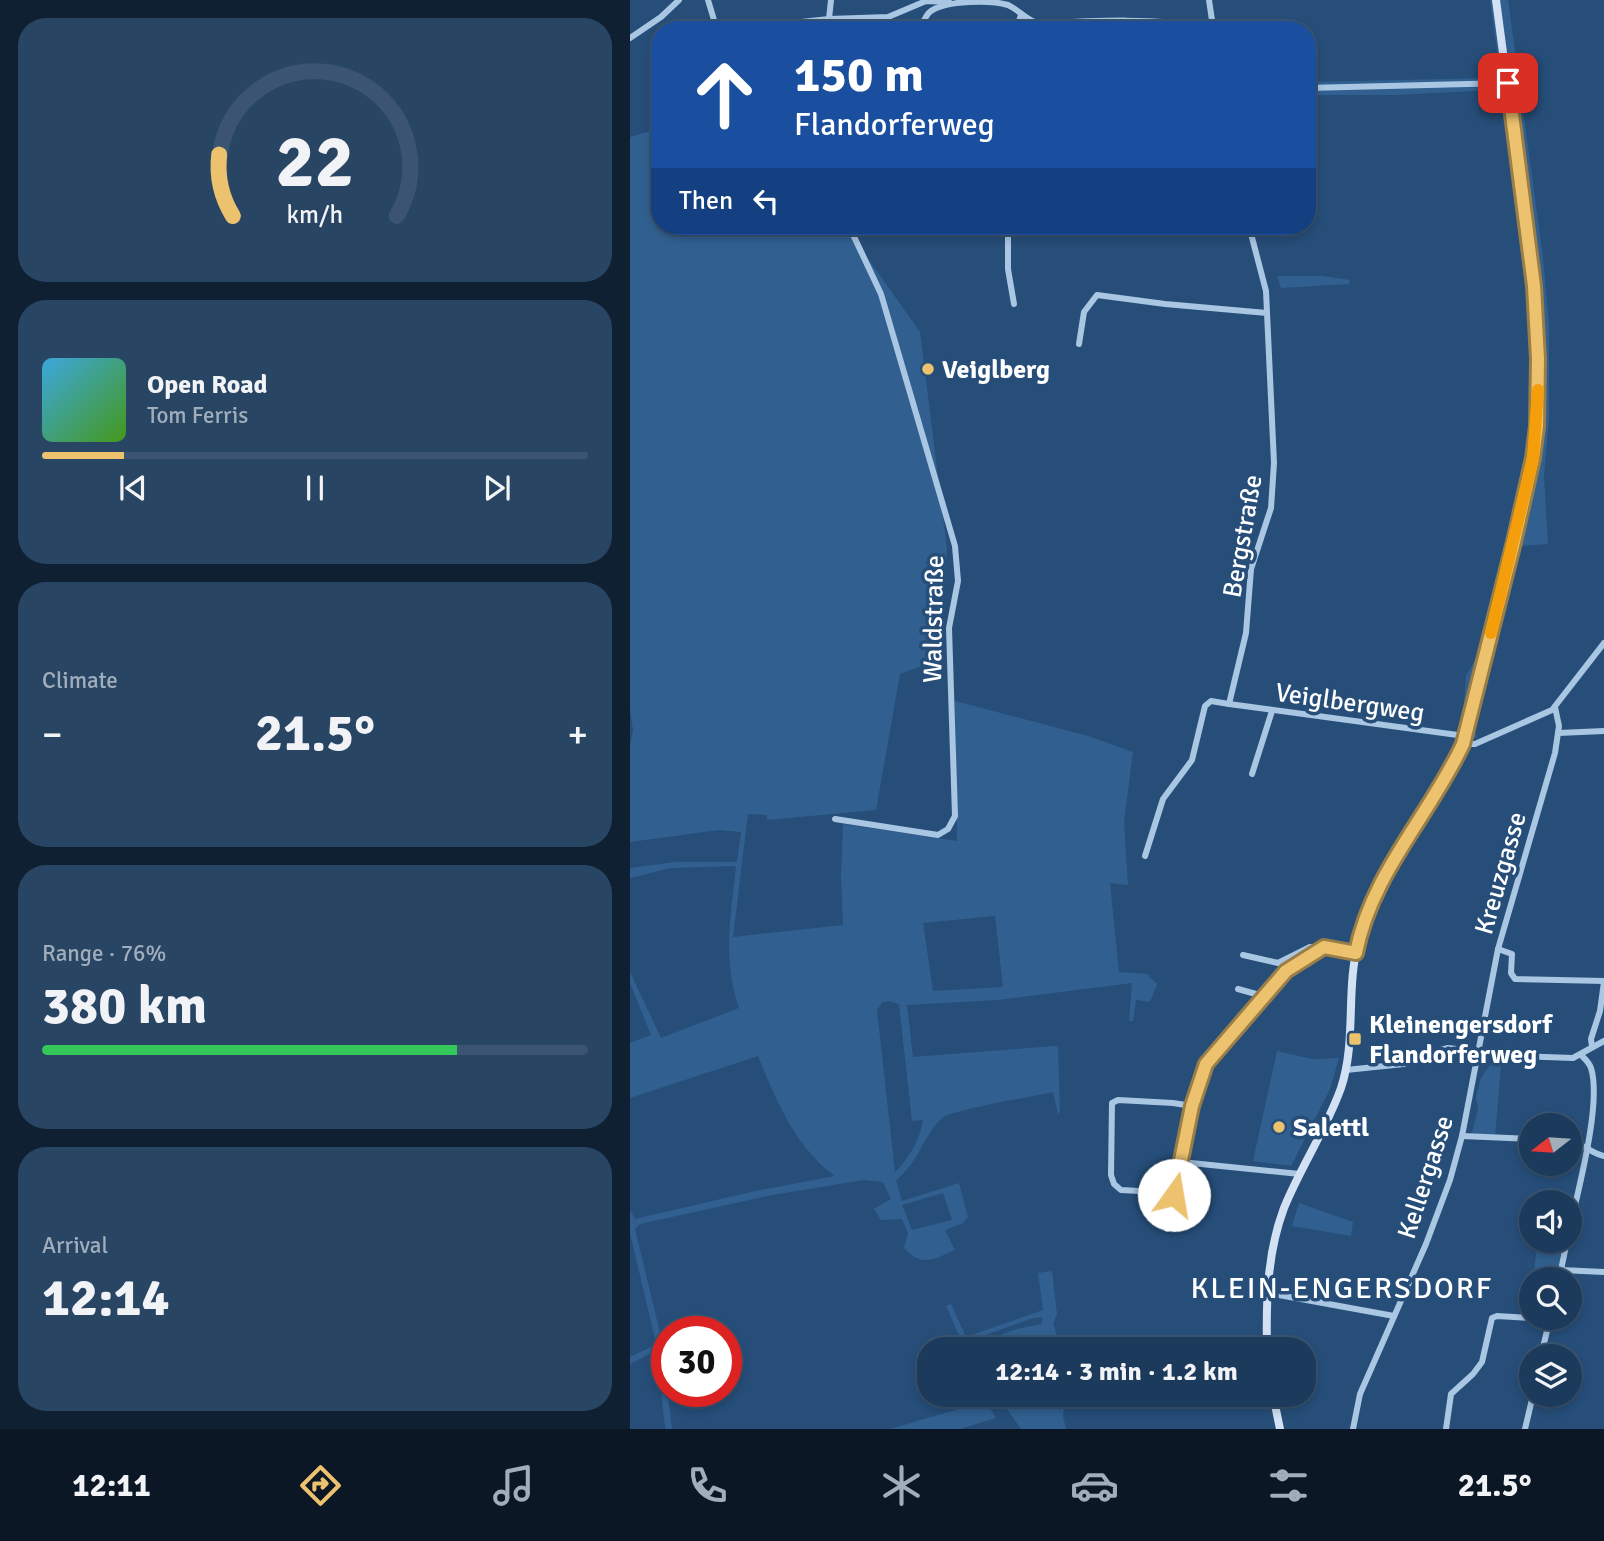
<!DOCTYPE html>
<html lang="en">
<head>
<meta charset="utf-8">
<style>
	:root { --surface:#1c3a5b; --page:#294564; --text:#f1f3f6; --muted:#a0adbb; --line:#3a5471; --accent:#ecc26f }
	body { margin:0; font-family:Signika,sans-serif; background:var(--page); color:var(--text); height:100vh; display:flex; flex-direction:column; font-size:26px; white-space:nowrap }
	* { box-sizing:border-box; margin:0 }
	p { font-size:23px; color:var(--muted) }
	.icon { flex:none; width:38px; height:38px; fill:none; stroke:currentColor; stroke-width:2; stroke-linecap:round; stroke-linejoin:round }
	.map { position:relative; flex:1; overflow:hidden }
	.details { display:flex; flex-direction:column; gap:18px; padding:18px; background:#0f2032; width:630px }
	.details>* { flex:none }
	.top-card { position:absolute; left:21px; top:21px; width:665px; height:214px; border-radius:28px; box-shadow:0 4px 10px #0003,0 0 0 2px var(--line); background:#1a4fa0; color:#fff; overflow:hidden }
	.needle { width:46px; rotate:253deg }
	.controls { position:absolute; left:889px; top:1113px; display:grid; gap:14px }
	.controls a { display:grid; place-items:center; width:63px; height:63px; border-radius:50%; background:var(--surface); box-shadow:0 4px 10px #0003,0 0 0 2px var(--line); font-size:35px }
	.speed { position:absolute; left:21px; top:1316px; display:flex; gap:14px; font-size:35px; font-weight:700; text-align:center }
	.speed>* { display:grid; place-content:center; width:91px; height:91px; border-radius:50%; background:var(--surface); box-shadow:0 4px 10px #0003,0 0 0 2px var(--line); line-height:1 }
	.speed .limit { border:10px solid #d22; background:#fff; color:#111 }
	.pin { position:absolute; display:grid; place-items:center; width:60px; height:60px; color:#fff; margin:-30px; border-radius:14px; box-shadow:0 4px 10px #0006 }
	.me { position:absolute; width:77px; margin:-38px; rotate:13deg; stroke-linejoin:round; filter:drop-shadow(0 0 5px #0008) }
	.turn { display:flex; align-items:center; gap:24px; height:147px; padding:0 28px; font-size:32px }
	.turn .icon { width:91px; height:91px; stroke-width:2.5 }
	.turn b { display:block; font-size:49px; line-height:60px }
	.then { display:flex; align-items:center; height:66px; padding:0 28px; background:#0003; gap:14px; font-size:26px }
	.big { font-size:52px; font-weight:800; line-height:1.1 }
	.details .widget { flex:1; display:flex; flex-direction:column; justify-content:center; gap:10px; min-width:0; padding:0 24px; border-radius:28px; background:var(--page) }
	.details .dial { align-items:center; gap:0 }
	.dial svg { height:182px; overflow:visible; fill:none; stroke:var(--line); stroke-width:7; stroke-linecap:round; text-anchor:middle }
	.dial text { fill:var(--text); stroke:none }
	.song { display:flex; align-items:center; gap:21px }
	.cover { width:84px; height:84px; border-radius:10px; background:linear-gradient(135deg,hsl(200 70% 55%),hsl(100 70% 35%)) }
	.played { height:7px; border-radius:4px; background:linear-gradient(90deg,var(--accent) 15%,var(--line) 15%) }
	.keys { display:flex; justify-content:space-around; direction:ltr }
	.heat { display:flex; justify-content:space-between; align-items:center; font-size:38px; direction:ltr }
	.charge { height:10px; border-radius:5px; background:linear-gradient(90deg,#34c759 76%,var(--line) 0) }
	.trip { position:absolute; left:287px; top:1337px; width:399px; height:70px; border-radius:28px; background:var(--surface); box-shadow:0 4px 10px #0003,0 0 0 2px var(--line); font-weight:800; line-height:70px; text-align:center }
	.tabs { display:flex; height:112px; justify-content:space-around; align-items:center; background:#0b1724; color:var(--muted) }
	.tabs .icon { width:49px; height:49px }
	.tabs .on { color:var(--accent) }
	.tabs b { font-size:32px; color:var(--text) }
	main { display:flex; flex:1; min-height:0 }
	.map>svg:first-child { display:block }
</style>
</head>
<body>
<main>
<section class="details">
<div class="widget dial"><svg viewBox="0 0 100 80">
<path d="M14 69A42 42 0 1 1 86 69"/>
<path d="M14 69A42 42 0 0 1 8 42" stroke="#ecc26f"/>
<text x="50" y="56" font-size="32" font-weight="700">22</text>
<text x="50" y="72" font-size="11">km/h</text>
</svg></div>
<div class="widget">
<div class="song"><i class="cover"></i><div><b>Open Road</b><p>Tom Ferris</p></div></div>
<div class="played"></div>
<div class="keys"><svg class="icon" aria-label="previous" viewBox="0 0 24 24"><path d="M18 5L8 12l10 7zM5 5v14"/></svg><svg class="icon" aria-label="pause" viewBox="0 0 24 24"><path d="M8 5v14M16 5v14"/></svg><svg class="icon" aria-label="next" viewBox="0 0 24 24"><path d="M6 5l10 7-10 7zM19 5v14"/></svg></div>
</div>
<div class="widget"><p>Climate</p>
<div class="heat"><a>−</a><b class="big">21.5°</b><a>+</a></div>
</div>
<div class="widget"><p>Range · 76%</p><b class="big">380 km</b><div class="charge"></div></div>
<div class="widget"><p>Arrival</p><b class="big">12:14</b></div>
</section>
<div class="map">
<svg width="974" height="1429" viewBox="0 0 974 1429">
	<rect width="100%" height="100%" fill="#264e79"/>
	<g fill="#316090" fill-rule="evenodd">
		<path d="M 860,0 L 878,0 L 913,257 L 919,324 L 919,418 L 914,476 L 918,544 L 890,546 L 844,729 L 847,738 L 827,737 L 832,729 L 836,676 L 847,656 L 897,456 L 901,406 L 899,301 L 879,143 L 877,127 L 864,90 L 765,95 L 677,95 L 677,82 L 865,78 L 870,73 Z"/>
		<path d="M 30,128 L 30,226 L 215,226 L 290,332 L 317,549 L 311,659 L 270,674 L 246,810 L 137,820 L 137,815 L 118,814 L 103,937 L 213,925 L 211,878 L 213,824 L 327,841 L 325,701 L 458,736 L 503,752 L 494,822 L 498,885 L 480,883 L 489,972 L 517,974 L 527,984 L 520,1002 L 506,1000 L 503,1021 L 499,1021 L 502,983 L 368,1000 L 277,1005 L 283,1057 L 424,1046 L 428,1047 L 430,1112 L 428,1114 L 423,1092 C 406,1096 319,1110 311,1119 C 292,1138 288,1164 266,1180 L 272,1201 L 329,1183 L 338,1217 L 333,1223 L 315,1230 L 325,1250 C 303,1259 293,1268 274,1248 L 278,1233 L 272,1219 L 251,1220 L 244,1209 L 261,1199 L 253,1182 L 234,1180 L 142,1195 L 10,1224 L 5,1229 L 31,1337 L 42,1429 L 36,1429 L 34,1420 L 28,1360 L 23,1352 L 0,1364 L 0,1357 L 23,1346 L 25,1339 L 0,1233 L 0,1210 L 5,1219 L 125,1191 L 205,1176 C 165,1147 146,1100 128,1056 L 0,1098 L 0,1043 L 21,1035 L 0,983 L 0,972 L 31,1038 L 109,1008 C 92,959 101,916 106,866 L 41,868 L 0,878 L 0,868 L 45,862 L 107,862 L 111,832 L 89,830 L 0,842 L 0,746 L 3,730 L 0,709 L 0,137 ZM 365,916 L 373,987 L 303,991 L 293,923 ZM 259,1001 L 269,1004 L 282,1121 L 293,1120 C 290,1139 279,1159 265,1172 L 247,1010 L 252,1002 ZM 313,1193 L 322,1220 L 282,1230 L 272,1205 Z"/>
		<path d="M 647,276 L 692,276 L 720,280 L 719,284 L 651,288 Z"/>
		<path d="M 647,1051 L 682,1059 L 709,1058 L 700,1089 L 661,1166 L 623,1161 Z"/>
		<path d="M 860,1065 L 871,1066 L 865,1137 L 841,1136 L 848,1110 L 846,1097 L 851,1078 Z"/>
		<path d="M 669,1203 L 723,1222 L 721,1236 L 662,1226 Z"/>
		<path d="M 907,1248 L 934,1252 L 929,1279 L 903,1279 Z"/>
		<path d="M 422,1271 L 427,1314 L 423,1323 L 431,1349 L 347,1349 L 345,1344 L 387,1329 L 412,1324 L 412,1317 L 400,1319 L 339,1341 L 340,1346 L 335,1349 L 316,1306 L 321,1304 L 336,1337 L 413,1310 L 408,1273 Z"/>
		<path d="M 367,1395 L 447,1395 L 435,1400 L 433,1416 L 436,1429 L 391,1429 Z"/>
		<path d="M 356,1401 L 366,1418 L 330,1429 L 260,1429 Z"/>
	</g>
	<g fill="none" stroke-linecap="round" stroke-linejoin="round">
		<g stroke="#a9c6e3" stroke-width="6">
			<path d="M 78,0 L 87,30"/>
			<path d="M 579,0 L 583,27"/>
			<path d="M 199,19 L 201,0"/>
			<path d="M 117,30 L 134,26 L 199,19 L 258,17 L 296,1 L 319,2"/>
			<path d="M 290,30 C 293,23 295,15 301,11 C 317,0 361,0 378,5 C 391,11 396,21 411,24 C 469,20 525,18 583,27 L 585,30"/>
			<path d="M 386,30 L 391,15"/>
			<path d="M 0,38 L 31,17 L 49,0"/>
			<path d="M 677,88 L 878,83"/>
			<path d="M 378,226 L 378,269 L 384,304"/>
			<path d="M 449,344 L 454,312 L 467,295 L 535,304 L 637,313"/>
			<path d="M 599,704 L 835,736"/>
			<path d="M 928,733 L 974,731"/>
			<path d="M 833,744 L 845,744 L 922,710 L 974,643"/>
			<path d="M 622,774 L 642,711"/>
			<path d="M 205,819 L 308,835 L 318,829 L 325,816 L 319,628 L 328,581 L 325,546 L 251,294 L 219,226"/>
			<path d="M 515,856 L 533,799 L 562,760 L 575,706 L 581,701 L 599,704 L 616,633 L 621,569 L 641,508 L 644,463 L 636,291 L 619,226"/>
			<path d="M 868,949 L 882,954 L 881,973 L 885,979 L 974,981"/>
			<path d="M 613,955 L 648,963 L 680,947 L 693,947"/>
			<path d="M 608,989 L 633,996"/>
			<path d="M 962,1047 L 961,1039 L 970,1011 L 974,982"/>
			<path d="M 716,1070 L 774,1064 L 803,1052 L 818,1048 L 888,1056 L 943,1058 L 974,1041"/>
			<path d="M 562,1106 L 543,1103 L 488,1100 L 482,1103 L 481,1175 L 484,1184 L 491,1190 L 528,1192 L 543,1187 L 568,1085 L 573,1069 L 583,1054 L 656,971 L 694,947 L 726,953"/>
			<path d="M 832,1136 L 901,1139"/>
			<path d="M 940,1142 C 954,1144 961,1153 974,1156"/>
			<path d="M 551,1162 L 670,1174"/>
			<path d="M 940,1228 C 948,1190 972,1103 961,1068 C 959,1062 955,1059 951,1055"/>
			<path d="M 537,1229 L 543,1187"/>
			<path d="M 937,1241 L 931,1270 L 974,1272"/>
			<path d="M 638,1293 L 764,1316"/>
			<path d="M 911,1356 L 920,1318"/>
			<path d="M 723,1429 L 730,1394 L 796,1244 L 820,1180 L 832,1136 L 868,949 L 925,753 L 929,726 L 925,707"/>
			<path d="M 816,1429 L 821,1394 L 843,1374 L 852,1362 L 862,1318 L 867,1316 L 920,1319"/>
			<path d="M 895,1429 L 903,1395"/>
		</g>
		<g stroke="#d2e2f4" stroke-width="8">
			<path d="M 637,1349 C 636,1301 637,1253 654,1208 C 671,1166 696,1130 711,1088 C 727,1040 715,988 729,940 C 738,911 751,880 767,853 C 789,816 815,783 833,744 L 883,542 L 903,458 L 907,426 L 908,359 L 904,286 L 866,0"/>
			<path d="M 643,1395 L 650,1429"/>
		</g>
	</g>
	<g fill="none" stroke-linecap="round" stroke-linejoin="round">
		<defs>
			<path id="route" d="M 544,1195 L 562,1106 L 576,1064 L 656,971 L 694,947 L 726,953 C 741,874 800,815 833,744 L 884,542 L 903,458 L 907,426 L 908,359 L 904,286 L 878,83"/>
		</defs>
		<use href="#route" stroke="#997e48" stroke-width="18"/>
		<use href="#route" stroke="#ecc26f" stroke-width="12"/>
		<path stroke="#f59e0b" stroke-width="12" d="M 861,633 L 903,458 L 908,390"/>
	</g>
	<g fill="#ecc26f" stroke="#264e79" stroke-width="2.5">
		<circle cx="298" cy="369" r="7"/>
		<rect x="718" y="1032" width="14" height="14" rx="3.5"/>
		<circle cx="649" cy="1127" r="7"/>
	</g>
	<g text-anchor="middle" stroke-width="7" stroke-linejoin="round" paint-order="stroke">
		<g font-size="26" font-weight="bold" fill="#fff" stroke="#264e79" text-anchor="start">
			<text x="312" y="378">Veiglberg</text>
			<text x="739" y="1033">Kleinengersdorf<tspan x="739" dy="30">Flandorferweg</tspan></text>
			<text x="663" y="1136">Salettl</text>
		</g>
		<g font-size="26" fill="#fff" stroke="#264e79">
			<text transform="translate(612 536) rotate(-80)" y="9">Bergstraße</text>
			<text transform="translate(303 619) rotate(-89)" y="9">Waldstraße</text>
			<text transform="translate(720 702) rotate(8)" y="9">Veiglbergweg</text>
			<text transform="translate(870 873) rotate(-74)" y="9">Kreuzgasse</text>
			<text transform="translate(795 1177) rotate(-72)" y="9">Kellergasse</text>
		</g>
		<g font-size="30" letter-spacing="2" fill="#fff" stroke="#264e79">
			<text x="712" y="1298">KLEIN-ENGERSDORF</text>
		</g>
	</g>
</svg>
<div class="controls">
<a><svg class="needle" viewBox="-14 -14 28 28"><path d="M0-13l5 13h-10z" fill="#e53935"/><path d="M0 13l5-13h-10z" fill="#a0adbb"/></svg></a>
<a><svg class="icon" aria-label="sound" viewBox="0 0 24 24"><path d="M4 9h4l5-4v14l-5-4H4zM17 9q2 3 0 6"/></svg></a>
<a><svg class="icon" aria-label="search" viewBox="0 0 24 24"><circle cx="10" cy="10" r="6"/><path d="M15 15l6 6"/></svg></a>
<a><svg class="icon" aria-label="layers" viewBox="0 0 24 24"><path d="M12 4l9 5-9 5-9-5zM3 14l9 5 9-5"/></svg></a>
</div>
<div class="speed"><div class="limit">30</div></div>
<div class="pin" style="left:878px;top:83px;background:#d93025"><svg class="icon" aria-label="arrive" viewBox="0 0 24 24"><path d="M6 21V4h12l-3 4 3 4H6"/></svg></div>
<svg class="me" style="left:544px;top:1195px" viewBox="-20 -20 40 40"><circle r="19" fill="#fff"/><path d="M0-13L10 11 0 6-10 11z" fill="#ecc26f"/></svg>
<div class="trip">12:14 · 3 min · 1.2 km</div>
<div class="top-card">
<div class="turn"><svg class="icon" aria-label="ahead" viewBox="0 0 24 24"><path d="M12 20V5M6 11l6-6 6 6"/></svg><div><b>150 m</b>Flandorferweg</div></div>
<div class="then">Then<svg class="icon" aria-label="left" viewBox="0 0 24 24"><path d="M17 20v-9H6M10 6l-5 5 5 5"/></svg></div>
</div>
</div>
</main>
<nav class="tabs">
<b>12:11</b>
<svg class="icon on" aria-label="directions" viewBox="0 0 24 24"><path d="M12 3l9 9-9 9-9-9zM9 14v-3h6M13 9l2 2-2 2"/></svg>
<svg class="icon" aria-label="music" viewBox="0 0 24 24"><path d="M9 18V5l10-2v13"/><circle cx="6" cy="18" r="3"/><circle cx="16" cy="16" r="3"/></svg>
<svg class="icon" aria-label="phone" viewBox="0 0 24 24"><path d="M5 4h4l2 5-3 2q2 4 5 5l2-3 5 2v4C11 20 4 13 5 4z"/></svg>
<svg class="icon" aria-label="climate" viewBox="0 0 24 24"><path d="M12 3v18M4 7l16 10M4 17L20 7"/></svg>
<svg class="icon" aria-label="car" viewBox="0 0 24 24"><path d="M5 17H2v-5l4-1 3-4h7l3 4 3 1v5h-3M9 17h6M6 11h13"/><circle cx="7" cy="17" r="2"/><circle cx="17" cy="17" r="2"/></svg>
<svg class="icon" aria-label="filters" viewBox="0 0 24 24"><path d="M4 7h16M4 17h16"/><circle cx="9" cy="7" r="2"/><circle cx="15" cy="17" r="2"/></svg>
<b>21.5°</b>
</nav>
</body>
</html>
